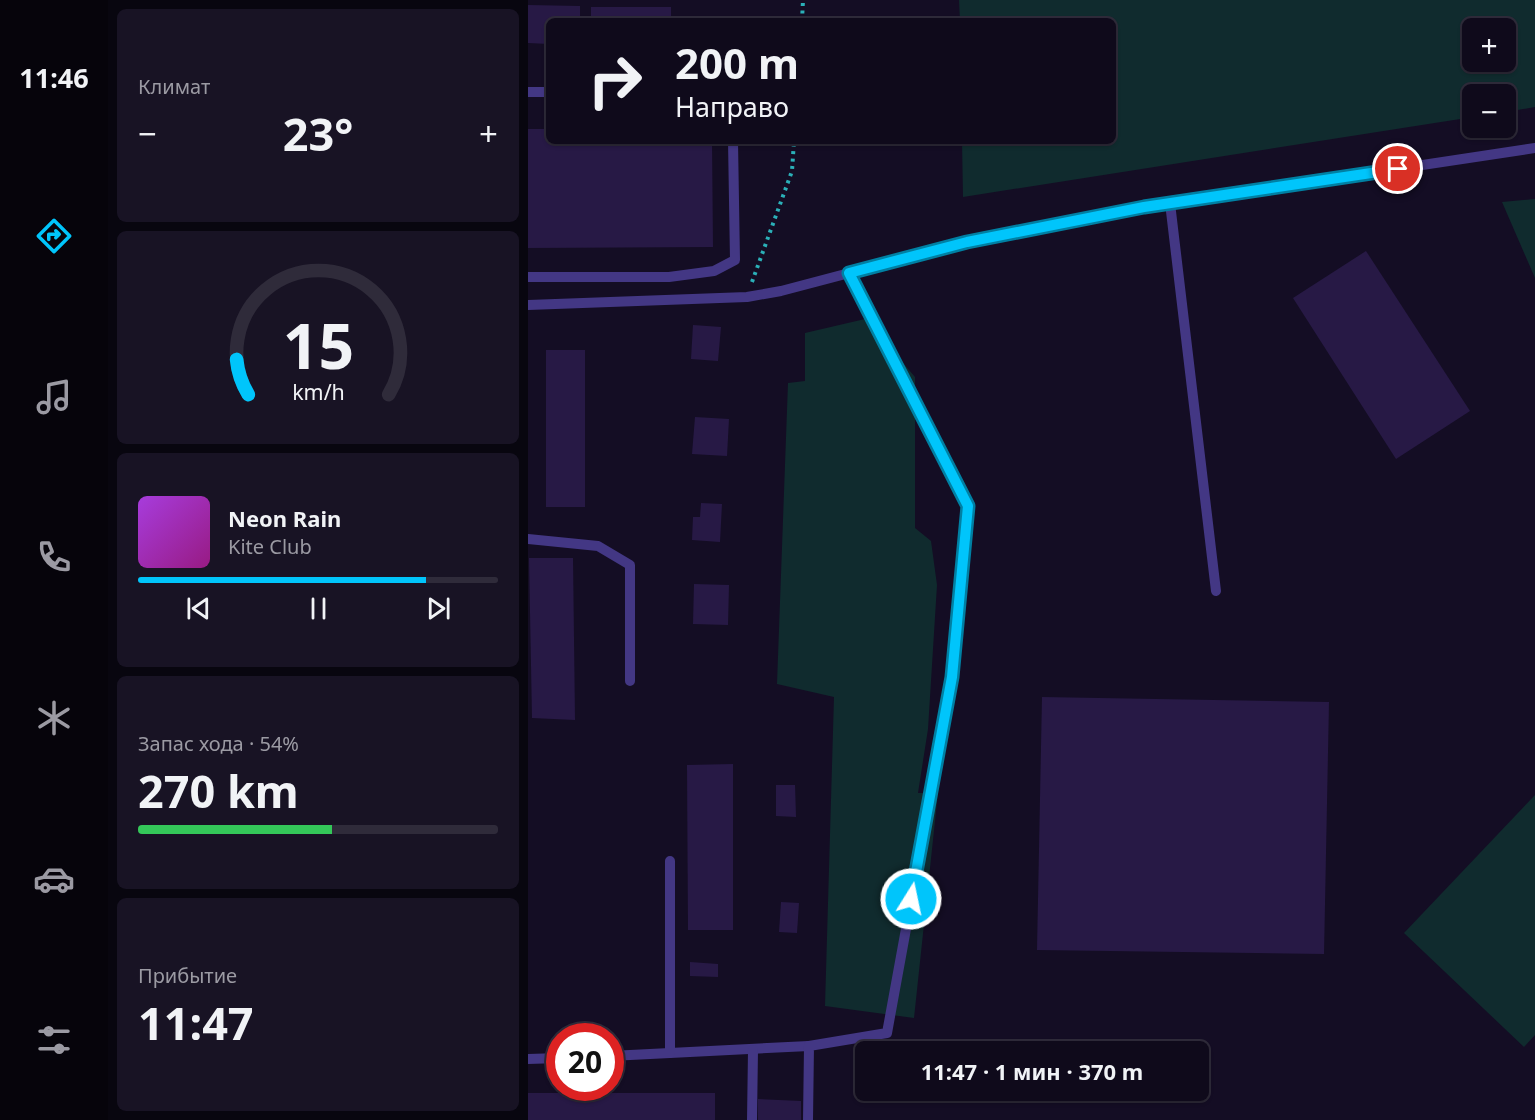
<!DOCTYPE html>
<html lang="ru">
<head>
<meta charset="utf-8">
<style>
	:root { --surface:#0f0a1b; --page:#181324; --text:#f1f3f6; --muted:#9b9aa3; --line:#2f2b3a; --accent:#00c5fb }
	body { margin:0; font-family:"Noto Sans",sans-serif; background:var(--page); color:var(--text); height:100vh; display:flex; flex-direction:column; font-size:22px; white-space:nowrap }
	* { box-sizing:border-box; margin:0 }
	p { font-size:20px; color:var(--muted) }
	.icon { flex:none; width:33px; height:33px; fill:none; stroke:currentColor; stroke-width:2; stroke-linecap:round; stroke-linejoin:round }
	.map { position:relative; flex:1; overflow:hidden }
	.sheet { display:flex; flex-direction:column; gap:9px; padding:9px; background:#08060f; width:420px }
	.sheet>* { flex:none }
	.guide { position:absolute; left:18px; top:18px; width:570px; height:126px; border-radius:9px; box-shadow:0 2px 4px #0004,0 0 0 2px var(--line); background:#0f0a1b; color:var(--text); overflow:hidden }
	.tools { position:absolute; left:934px; top:18px; display:grid; gap:12px }
	.tools a { display:grid; place-items:center; width:54px; height:54px; border-radius:9px; background:var(--surface); box-shadow:0 2px 4px #0004,0 0 0 2px var(--line); font-size:30px }
	.speed { position:absolute; left:18px; top:1023px; display:flex; gap:12px; font-size:30px; font-weight:700; text-align:center }
	.speed>* { display:grid; place-content:center; width:78px; height:78px; border-radius:50%; background:var(--surface); box-shadow:0 2px 4px #0004,0 0 0 2px var(--line); line-height:1 }
	.speed .limit { border:9px solid #d22; background:#fff; color:#111 }
	.pin { position:absolute; display:grid; place-items:center; width:51px; height:51px; color:#fff; margin:-26px; border:3px solid #fff; border-radius:50%; box-shadow:0 2px 6px #0007 }
	.me { position:absolute; width:66px; margin:-33px; rotate:10deg; stroke-linejoin:round; filter:drop-shadow(0 0 4px #0008) }
	.turn { display:flex; align-items:center; gap:21px; height:126px; padding:0 30px; font-size:27px }
	.turn .icon { width:78px; height:78px; stroke-width:2.5 }
	.turn b { display:block; font-size:42px; line-height:51px }
	.big { font-size:45px; font-weight:700; line-height:1.1 }
	.sheet .widget { flex:1; display:flex; flex-direction:column; justify-content:center; gap:9px; min-width:0; padding:0 21px; border-radius:9px; background:var(--page) }
	.sheet .dial { align-items:center; gap:0 }
	.dial svg { height:156px; overflow:visible; fill:none; stroke:var(--line); stroke-width:7; stroke-linecap:round; text-anchor:middle }
	.dial text { fill:var(--text); stroke:none }
	.song { display:flex; align-items:center; gap:18px }
	.cover { width:72px; height:72px; border-radius:9px; background:linear-gradient(135deg,hsl(280 70% 55%),hsl(310 70% 35%)) }
	.played { height:6px; border-radius:3px; background:linear-gradient(90deg,var(--accent) 80%,var(--line) 80%) }
	.keys { display:flex; justify-content:space-around; direction:ltr }
	.heat { display:flex; justify-content:space-between; align-items:center; font-size:33px; direction:ltr }
	.charge { height:9px; border-radius:4px; background:linear-gradient(90deg,#34c759 54%,var(--line) 0) }
	.trip { position:absolute; left:327px; top:1041px; width:354px; height:60px; border-radius:9px; background:var(--surface); box-shadow:0 2px 4px #0004,0 0 0 2px var(--line); font-weight:700; line-height:60px; text-align:center }
	main { display:flex; flex:1; min-height:0 }
	.dock { display:flex; flex-direction:column; width:108px; justify-content:space-around; align-items:center; background:#06040b; color:var(--muted) }
	.dock .icon { width:42px; height:42px }
	.dock .current { color:var(--accent) }
	.dock b { font-size:27px; color:var(--text) }
	.map>svg:first-child { display:block }
</style>
</head>
<body>
<main>
<nav class="dock">
<b>11:46</b>
<svg class="icon current" aria-label="directions" viewBox="0 0 24 24"><path d="M12 3l9 9-9 9-9-9zM9 14v-3h6M13 9l2 2-2 2"/></svg>
<svg class="icon" aria-label="music" viewBox="0 0 24 24"><path d="M9 18V5l10-2v13"/><circle cx="6" cy="18" r="3"/><circle cx="16" cy="16" r="3"/></svg>
<svg class="icon" aria-label="phone" viewBox="0 0 24 24"><path d="M5 4h4l2 5-3 2q2 4 5 5l2-3 5 2v4C11 20 4 13 5 4z"/></svg>
<svg class="icon" aria-label="climate" viewBox="0 0 24 24"><path d="M12 3v18M4 7l16 10M4 17L20 7"/></svg>
<svg class="icon" aria-label="car" viewBox="0 0 24 24"><path d="M5 17H2v-5l4-1 3-4h7l3 4 3 1v5h-3M9 17h6M6 11h13"/><circle cx="7" cy="17" r="2"/><circle cx="17" cy="17" r="2"/></svg>
<svg class="icon" aria-label="filters" viewBox="0 0 24 24"><path d="M4 7h16M4 17h16"/><circle cx="9" cy="7" r="2"/><circle cx="15" cy="17" r="2"/></svg>
</nav>
<section class="sheet">
<div class="widget"><p>Климат</p>
<div class="heat"><a>−</a><b class="big">23°</b><a>+</a></div>
</div>
<div class="widget dial"><svg viewBox="0 0 100 80">
<path d="M14 69A42 42 0 1 1 86 69"/>
<path d="M14 69A42 42 0 0 1 8 51" stroke="#00c5fb"/>
<text x="50" y="56" font-size="32" font-weight="700">15</text>
<text x="50" y="72" font-size="11">km/h</text>
</svg></div>
<div class="widget">
<div class="song"><i class="cover"></i><div><b>Neon Rain</b><p>Kite Club</p></div></div>
<div class="played"></div>
<div class="keys"><svg class="icon" aria-label="previous" viewBox="0 0 24 24"><path d="M18 5L8 12l10 7zM5 5v14"/></svg><svg class="icon" aria-label="pause" viewBox="0 0 24 24"><path d="M8 5v14M16 5v14"/></svg><svg class="icon" aria-label="next" viewBox="0 0 24 24"><path d="M6 5l10 7-10 7zM19 5v14"/></svg></div>
</div>
<div class="widget"><p>Запас хода · 54%</p><b class="big">270 km</b><div class="charge"></div></div>
<div class="widget"><p>Прибытие</p><b class="big">11:47</b></div>
</section>
<div class="map">
<svg width="1007" height="1120" viewBox="0 0 1007 1120">
	<rect width="100%" height="100%" fill="#140d24"/>
	<g fill="#102b2e" fill-rule="evenodd">
		<path d="M 431,0 L 1007,0 L 1007,107 L 978,112 L 978,94 L 945,94 L 945,117 L 435,197 L 434,141 L 585,141 L 585,21 L 432,21 ZM 945,28 L 978,28 L 978,62 L 945,62 Z"/>
		<path d="M 1007,199 L 1007,278 L 974,202 Z"/>
		<path d="M 337,319 L 387,377 L 387,528 L 403,541 L 409,585 L 400,729 L 390,793 L 410,793 L 386,1018 L 297,1006 L 306,697 L 249,684 L 260,383 L 277,381 L 277,333 Z"/>
		<path d="M 1007,795 L 1007,1035 L 996,1047 L 876,933 Z"/>
	</g>
	<g fill="#271945">
		<path d="M 0,5 L 52,6 L 52,21 L 21,21 L 21,44 L 0,43 Z"/>
		<rect x="63" y="7" width="80" height="14"/>
		<path d="M 0,129 L 21,129 L 21,141 L 184,141 L 185,247 L 0,248 Z"/>
		<path d="M 838,251 L 942,411 L 868,459 L 765,298 Z"/>
		<path d="M 165,325 L 193,327 L 190,361 L 163,359 Z"/>
		<rect x="18" y="350" width="39" height="157"/>
		<path d="M 167,417 L 201,419 L 199,456 L 164,454 Z"/>
		<path d="M 173,503 L 194,504 L 192,542 L 164,540 L 165,517 L 172,517 Z"/>
		<path d="M 1,558 L 45,558 L 47,720 L 4,718 Z"/>
		<path d="M 166,584 L 201,585 L 200,625 L 165,624 Z"/>
		<path d="M 514,697 L 801,702 L 796,954 L 509,950 Z"/>
		<path d="M 205,764 L 205,930 L 160,930 L 159,765 Z"/>
		<path d="M 248,785 L 267,785 L 268,817 L 248,816 Z"/>
		<path d="M 253,902 L 271,903 L 269,933 L 251,932 Z"/>
		<path d="M 162,962 L 190,964 L 190,977 L 162,976 Z"/>
		<rect x="0" y="1093" width="187" height="27"/>
		<path d="M 230,1099 L 273,1101 L 273,1120 L 230,1120 Z"/>
	</g>
	<g fill="none" stroke-linecap="round" stroke-linejoin="round">
		<g stroke="#2bb0b8" stroke-width="4" stroke-dasharray="3 4.5" stroke-linecap="butt">
			<path d="M 274,21 L 275,0"/>
			<path d="M 224,282 L 264,171 L 266,141"/>
		</g>
		<g stroke="#433784" stroke-width="10">
			<path d="M 0,92 L 21,92"/>
			<path d="M 642,203 L 688,591"/>
			<path d="M 0,277 L 141,277 L 186,271 L 207,260 L 205,141"/>
			<path d="M 0,305 L 219,297 L 253,291 L 439,242 L 616,207 L 1007,148"/>
			<path d="M 0,539 L 70,546 L 102,565 L 102,681"/>
			<path d="M 142,1053 L 281,1046"/>
			<path d="M 82,1056 L 142,1053 L 142,861"/>
			<path d="M 0,1059 L 32,1058"/>
			<path d="M 224,1120 L 225,1050"/>
			<path d="M 280,1120 L 281,1046 L 359,1033 L 424,677 L 440,506 L 321,273"/>
		</g>
	</g>
	<g fill="none" stroke-linecap="round" stroke-linejoin="round">
		<defs>
			<path id="route" d="M 383,899 L 424,677 L 440,506 L 321,273 L 439,242 L 616,207 L 870,169"/>
		</defs>
		<use href="#route" stroke="#0080a3" stroke-width="15"/>
		<use href="#route" stroke="#00c5fb" stroke-width="10"/>
	</g>
</svg>
<div class="tools">
<a>+</a>
<a>−</a>
</div>
<div class="speed"><div class="limit">20</div></div>
<div class="pin" style="left:870px;top:169px;background:#d93025"><svg class="icon" aria-label="arrive" viewBox="0 0 24 24"><path d="M6 21V4h12l-3 4 3 4H6"/></svg></div>
<svg class="me" style="left:383px;top:899px" viewBox="-20 -20 40 40"><circle r="17" fill="#00c5fb" stroke="#fff" stroke-width="3"/><path d="M0-11L8 9 0 5-8 9z" fill="#fff"/></svg>
<div class="trip">11:47 · 1 мин · 370 m</div>
<div class="guide">
<div class="turn"><svg class="icon" aria-label="right" viewBox="0 0 24 24"><path d="M7 20v-9h11M14 6l5 5-5 5"/></svg><div><b>200 m</b>Направо</div></div>
</div>
</div>
</main>
</body>
</html>
